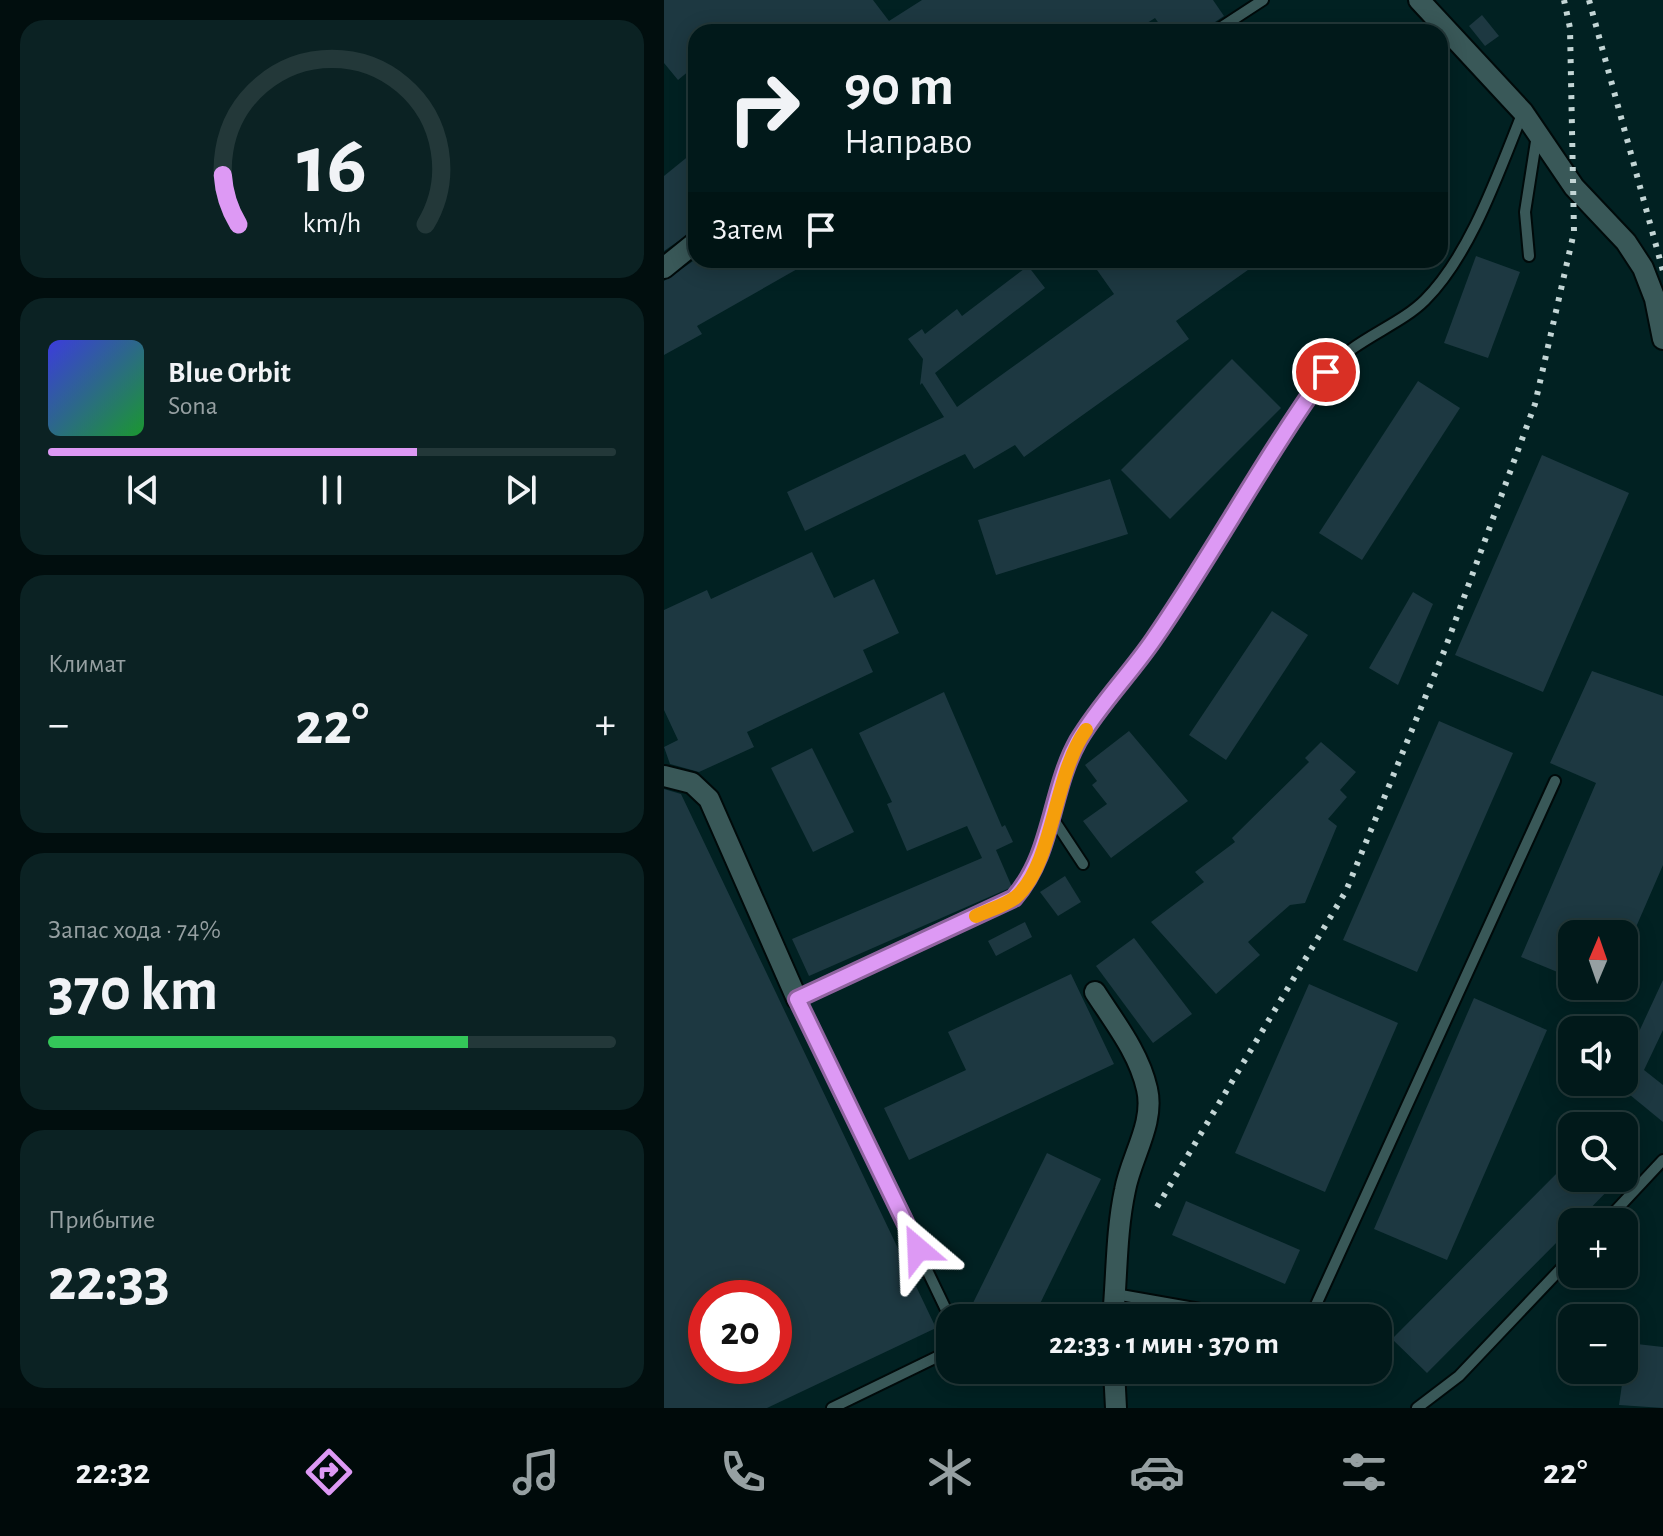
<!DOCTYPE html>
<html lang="ru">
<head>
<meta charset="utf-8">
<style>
	:root { --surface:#01191a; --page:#0b2223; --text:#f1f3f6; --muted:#96a0a2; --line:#233839; --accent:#dd99f4 }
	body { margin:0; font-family:"Alegreya Sans",sans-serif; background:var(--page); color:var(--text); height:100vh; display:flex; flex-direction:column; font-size:30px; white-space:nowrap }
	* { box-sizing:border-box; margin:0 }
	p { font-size:26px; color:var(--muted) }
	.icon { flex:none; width:44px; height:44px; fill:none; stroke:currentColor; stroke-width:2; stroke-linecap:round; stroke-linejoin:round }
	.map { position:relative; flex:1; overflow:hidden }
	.panel { display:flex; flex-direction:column; gap:20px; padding:20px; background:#010e0e; width:664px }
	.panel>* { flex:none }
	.guide { position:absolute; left:24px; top:24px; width:760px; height:244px; border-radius:24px; box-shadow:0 4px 20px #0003,0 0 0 2px var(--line); background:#01191a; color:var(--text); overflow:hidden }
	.needle { width:52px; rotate:2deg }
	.controls { position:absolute; left:894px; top:920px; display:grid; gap:16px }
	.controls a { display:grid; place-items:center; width:80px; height:80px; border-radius:16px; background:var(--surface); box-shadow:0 4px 20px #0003,0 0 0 2px var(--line); font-size:40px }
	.speed { position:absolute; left:24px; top:1280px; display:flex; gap:16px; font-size:40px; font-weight:700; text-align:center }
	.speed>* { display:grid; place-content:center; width:104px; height:104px; border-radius:50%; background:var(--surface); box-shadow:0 4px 20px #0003,0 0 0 2px var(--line); line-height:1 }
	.speed .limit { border:12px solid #d22; background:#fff; color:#111 }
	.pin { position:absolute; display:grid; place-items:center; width:68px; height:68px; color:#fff; margin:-34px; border:4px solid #fff; border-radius:50%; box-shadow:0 2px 8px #0007 }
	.me { position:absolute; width:88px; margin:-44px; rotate:334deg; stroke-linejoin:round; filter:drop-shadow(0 0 6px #0008) }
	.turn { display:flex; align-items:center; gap:28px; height:168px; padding:0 24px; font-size:36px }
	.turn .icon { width:104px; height:104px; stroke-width:2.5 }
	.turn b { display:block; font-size:56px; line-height:68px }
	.then { display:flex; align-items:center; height:76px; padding:0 24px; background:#0003; gap:16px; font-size:30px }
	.big { font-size:60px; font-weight:600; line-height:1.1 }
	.panel .widget { flex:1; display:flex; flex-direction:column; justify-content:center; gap:12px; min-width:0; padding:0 28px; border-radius:24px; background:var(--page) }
	.panel .dial { align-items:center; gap:0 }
	.dial svg { height:208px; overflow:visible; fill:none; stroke:var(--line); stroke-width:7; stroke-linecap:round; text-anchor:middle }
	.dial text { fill:var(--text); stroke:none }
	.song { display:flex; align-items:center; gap:24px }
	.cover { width:96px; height:96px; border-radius:12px; background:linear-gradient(135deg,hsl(240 70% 55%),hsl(130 70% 35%)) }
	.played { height:8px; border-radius:4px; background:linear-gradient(90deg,var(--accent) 65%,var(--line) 65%) }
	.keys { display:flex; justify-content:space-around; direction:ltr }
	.heat { display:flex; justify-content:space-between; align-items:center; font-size:44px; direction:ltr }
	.charge { height:12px; border-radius:6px; background:linear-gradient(90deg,#34c759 74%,var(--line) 0) }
	.trip { position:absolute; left:272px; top:1304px; width:456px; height:80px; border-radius:24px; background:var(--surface); box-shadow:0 4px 20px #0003,0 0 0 2px var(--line); font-weight:600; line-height:80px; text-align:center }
	.tabs { display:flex; height:128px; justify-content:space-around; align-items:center; background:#000a0a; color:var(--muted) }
	.tabs .icon { width:56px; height:56px }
	.tabs .active { color:var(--accent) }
	.tabs b { font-size:36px; color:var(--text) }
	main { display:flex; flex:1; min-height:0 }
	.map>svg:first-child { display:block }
</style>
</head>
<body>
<main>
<section class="panel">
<div class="widget dial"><svg viewBox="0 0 100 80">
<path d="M14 69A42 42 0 1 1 86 69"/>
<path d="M14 69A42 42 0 0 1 8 50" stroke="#dd99f4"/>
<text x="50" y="56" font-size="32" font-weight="700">16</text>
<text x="50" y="72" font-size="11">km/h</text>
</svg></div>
<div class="widget">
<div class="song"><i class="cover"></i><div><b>Blue Orbit</b><p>Sona</p></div></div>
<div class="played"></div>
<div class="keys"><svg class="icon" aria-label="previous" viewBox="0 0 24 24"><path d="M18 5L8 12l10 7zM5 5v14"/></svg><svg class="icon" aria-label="pause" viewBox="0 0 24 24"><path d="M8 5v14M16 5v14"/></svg><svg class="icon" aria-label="next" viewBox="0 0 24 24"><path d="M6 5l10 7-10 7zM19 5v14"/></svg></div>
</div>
<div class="widget"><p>Климат</p>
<div class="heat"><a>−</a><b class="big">22°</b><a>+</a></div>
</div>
<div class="widget"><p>Запас хода · 74%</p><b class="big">370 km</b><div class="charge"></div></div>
<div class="widget"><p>Прибытие</p><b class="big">22:33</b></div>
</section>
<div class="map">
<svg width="999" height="1408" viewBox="0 0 999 1408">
	<rect width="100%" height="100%" fill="#012122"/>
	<g fill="#1d3841" fill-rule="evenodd">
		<path d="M 0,0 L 209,0 L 225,21 L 258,0 L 549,0 L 560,16 L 536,32 L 501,32 L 491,18 L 469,32 L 32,32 L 32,65 L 14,80 L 0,63 Z"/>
		<path d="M 818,15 L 835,36 L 821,46 L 805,26 Z"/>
		<path d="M 32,150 L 32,229 L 0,251 L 0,176 Z"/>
		<path d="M 812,256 L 856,272 L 824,358 L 780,343 Z"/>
		<path d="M 32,259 L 32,260 L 149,260 L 33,326 L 38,334 L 0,355 L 0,281 Z"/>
		<path d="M 426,260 L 598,260 L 512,321 L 525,339 L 360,457 L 351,445 L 310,469 L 301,454 L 141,531 L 123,492 L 280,417 L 258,383 L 256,385 L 259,359 L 244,339 L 258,329 L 261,334 L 293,309 L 298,316 L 364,266 L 381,288 L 271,373 L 293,407 L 450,294 Z"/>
		<path d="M 568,359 L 617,408 L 506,519 L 457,470 Z"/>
		<path d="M 754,381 L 796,408 L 698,560 L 655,533 Z"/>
		<path d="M 878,455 L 965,493 L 879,692 L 791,655 Z"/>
		<path d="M 446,479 L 464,534 L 332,575 L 314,520 Z"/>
		<path d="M 148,552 L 170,598 L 210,579 L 235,633 L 199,650 L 209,672 L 83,732 L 90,747 L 35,772 L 6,764 L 0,747 L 14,740 L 0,710 L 0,610 L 43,590 L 47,599 Z"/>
		<path d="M 749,592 L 769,604 L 734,685 L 705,668 Z"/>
		<path d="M 608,611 L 644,635 L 562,760 L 525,735 Z"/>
		<path d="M 928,671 L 999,696 L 999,865 L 969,934 L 908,934 L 908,978 L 857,957 L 932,783 L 886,763 Z"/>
		<path d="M 280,692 L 338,827 L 341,825 L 349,842 L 332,850 L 348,887 L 145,976 L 128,939 L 318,858 L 303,826 L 243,851 L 223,804 L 228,802 L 195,733 Z"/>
		<path d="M 775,721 L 849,753 L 753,972 L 679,940 Z"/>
		<path d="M 465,731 L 524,801 L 447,858 L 419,821 L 443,804 L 428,785 L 433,781 L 421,765 Z"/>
		<path d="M 657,742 L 692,772 L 676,790 L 683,797 L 664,819 L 673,826 L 641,903 L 626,905 L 584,942 L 596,955 L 552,994 L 487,922 L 540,882 L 531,872 L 571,842 L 568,838 L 645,762 L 641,758 Z"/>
		<path d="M 148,748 L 190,832 L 149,852 L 107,768 Z"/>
		<path d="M 0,789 L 17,794 L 272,1328 L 103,1408 L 0,1408 ZM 42,1298 L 110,1298 L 110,1366 L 42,1366 Z"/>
		<path d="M 401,876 L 417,902 L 394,916 L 376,892 Z"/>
		<path d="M 361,922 L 368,937 L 332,956 L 324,941 Z"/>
		<path d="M 470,938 L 528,1014 L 489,1043 L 432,966 Z"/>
		<path d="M 407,974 L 450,1064 L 245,1160 L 220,1108 L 302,1070 L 284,1032 Z"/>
		<path d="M 999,980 L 999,1030 L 980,1070 L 999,1085 L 999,1122 L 960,1090 L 960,1064 Z"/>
		<path d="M 645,984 L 734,1023 L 661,1192 L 571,1153 Z"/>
		<path d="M 810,998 L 883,1030 L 783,1260 L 710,1229 Z"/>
		<path d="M 383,1153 L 437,1179 L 369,1318 L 340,1318 L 309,1303 Z"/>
		<path d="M 908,1158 L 908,1178 L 956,1178 L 913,1222 L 908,1222 L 908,1227 L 763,1373 L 728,1339 Z"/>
		<path d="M 522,1201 L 636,1250 L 621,1284 L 508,1235 Z"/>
		<path d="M 964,1343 L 999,1347 L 999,1408 L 955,1405 Z"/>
	</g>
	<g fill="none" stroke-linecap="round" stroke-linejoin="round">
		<defs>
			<g id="lane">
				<path d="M 550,32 L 599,0"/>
				<path d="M 865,256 L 861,212 L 873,135"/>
				<path d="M 388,817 L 419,864"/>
				<path d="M 941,1222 L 999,1160"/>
				<path d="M 451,1294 L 587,1318"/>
				<path d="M 286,1318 L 133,999 L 350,898 C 390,852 384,786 417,737 C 440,702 470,671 493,635 C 548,549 596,456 660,375 C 687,340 734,327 761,300 C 807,254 835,171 859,112"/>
				<path d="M 646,1318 L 891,781"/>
				<path d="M 168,1408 L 277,1355 L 286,1342"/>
				<path d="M 753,1408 L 795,1376 L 908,1257"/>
			</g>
			<g id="street">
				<path d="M 755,0 L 859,112 L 910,187 L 962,242 L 979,268 L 991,299 L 999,339"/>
				<path d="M 0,268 L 32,242"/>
				<path d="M 0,776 L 28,783 L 45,799 L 133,999"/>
				<path d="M 431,992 C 451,1023 475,1053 483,1089 C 491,1123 467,1157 461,1190 C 452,1232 453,1275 449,1318"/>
				<path d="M 450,1370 L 452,1408"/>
			</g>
		</defs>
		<use href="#lane" stroke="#000a0a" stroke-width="14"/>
		<use href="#street" stroke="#000a0a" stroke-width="24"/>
		<use href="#lane" stroke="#395858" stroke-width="10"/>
		<use href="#street" stroke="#395858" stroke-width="20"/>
		<g stroke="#c3d5d5" stroke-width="6" stroke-dasharray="4 8" stroke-linecap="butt">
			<path d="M 925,0 L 999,271"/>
			<path d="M 493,1207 L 682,891 L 781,649 L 871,404 L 910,232 L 906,28 L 900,0"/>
		</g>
	</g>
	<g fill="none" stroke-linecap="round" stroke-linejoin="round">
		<defs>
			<path id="route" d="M 254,1249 L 133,999 L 350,898 C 389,854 386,791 414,741 C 435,705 467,673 490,639 C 550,552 600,458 662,372"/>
		</defs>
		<use href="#route" stroke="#90639f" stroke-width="20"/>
		<use href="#route" stroke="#dd99f4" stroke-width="14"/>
		<path stroke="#f59e0b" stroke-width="14" d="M 312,916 C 325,910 342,905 352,897 C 390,863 390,774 422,730"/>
	</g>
</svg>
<div class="controls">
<a><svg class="needle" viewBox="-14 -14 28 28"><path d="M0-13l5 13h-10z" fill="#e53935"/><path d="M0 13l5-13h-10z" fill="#96a0a2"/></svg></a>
<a><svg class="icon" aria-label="sound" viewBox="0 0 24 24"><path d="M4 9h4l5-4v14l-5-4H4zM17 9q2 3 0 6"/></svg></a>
<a><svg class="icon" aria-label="search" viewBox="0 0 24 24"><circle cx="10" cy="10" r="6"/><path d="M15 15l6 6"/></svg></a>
<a>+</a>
<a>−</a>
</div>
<div class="speed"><div class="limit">20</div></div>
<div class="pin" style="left:662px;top:372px;background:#d93025"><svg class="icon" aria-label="arrive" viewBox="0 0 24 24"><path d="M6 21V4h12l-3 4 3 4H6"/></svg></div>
<svg class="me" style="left:254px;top:1249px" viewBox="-20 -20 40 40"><path d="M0-17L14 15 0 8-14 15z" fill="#dd99f4" stroke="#fff" stroke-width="4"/></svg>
<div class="trip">22:33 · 1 мин · 370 m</div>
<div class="guide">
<div class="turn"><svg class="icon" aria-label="right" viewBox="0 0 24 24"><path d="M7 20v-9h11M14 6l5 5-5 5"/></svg><div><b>90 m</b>Направо</div></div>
<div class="then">Затем<svg class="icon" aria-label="arrive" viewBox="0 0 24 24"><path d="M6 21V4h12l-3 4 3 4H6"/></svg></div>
</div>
</div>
</main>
<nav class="tabs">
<b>22:32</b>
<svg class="icon active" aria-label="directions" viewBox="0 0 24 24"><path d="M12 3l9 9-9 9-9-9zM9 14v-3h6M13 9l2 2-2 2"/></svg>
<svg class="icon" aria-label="music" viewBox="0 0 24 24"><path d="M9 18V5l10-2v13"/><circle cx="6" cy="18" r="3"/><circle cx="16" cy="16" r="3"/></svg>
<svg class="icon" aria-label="phone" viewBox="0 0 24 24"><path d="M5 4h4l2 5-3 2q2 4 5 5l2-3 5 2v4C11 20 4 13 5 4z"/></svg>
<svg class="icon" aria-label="climate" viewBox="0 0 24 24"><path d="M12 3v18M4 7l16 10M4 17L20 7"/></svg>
<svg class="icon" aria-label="car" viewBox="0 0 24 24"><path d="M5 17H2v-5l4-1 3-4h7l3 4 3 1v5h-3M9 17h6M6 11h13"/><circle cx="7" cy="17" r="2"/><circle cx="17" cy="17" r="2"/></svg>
<svg class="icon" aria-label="filters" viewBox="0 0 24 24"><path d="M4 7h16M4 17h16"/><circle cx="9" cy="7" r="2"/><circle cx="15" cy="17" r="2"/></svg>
<b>22°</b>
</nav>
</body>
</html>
